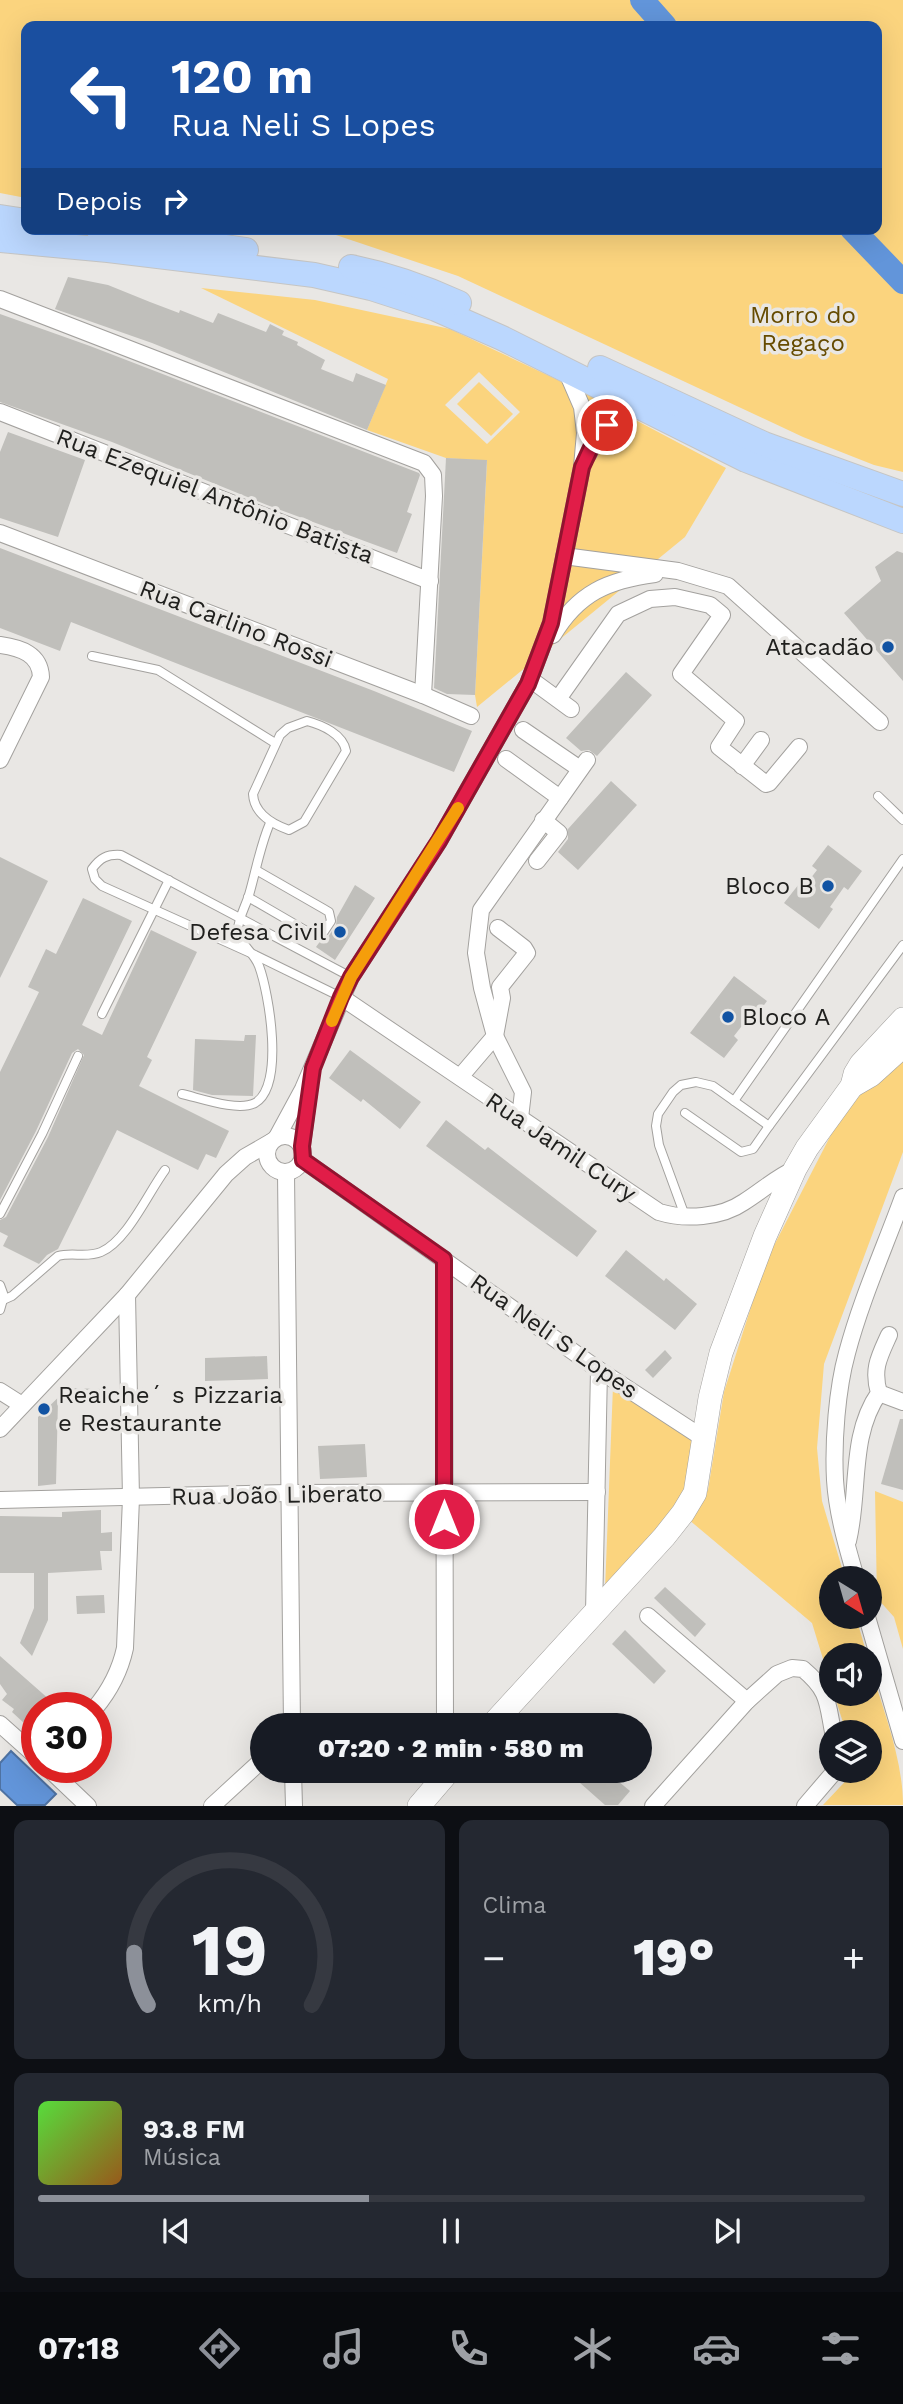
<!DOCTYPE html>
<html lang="pt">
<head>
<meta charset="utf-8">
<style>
	:root { --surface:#171b24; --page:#242831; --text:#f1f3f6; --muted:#9ea1a6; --line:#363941; --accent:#8c9099 }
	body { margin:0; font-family:"Work Sans",sans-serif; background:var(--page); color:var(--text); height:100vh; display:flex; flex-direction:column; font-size:26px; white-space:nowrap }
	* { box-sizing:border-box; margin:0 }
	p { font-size:23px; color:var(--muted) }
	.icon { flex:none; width:38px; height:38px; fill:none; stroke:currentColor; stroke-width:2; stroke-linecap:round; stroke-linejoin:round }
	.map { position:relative; height:1806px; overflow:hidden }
	.details { display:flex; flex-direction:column; gap:14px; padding:14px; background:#0d0f14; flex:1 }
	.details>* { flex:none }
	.top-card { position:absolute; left:21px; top:21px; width:861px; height:214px; border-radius:14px; box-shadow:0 7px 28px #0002; background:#1a4fa0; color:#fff; overflow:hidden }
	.needle { width:46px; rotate:143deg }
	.controls { position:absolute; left:819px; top:1566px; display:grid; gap:14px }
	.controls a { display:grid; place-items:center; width:63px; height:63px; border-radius:50%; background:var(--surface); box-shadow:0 7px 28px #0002; font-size:35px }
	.speed { position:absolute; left:21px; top:1692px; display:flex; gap:14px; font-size:35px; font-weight:700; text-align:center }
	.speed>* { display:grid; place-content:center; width:91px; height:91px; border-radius:50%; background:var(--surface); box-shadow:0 7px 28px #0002; line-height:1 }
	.speed .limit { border:10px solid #d22; background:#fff; color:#111 }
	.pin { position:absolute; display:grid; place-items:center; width:60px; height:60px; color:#fff; margin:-30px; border:4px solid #fff; border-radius:50%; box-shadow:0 2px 7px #0007 }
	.me { position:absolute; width:77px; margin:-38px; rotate:0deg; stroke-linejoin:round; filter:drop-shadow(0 0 5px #0008) }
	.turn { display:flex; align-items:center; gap:24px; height:147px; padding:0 35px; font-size:32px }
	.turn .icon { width:91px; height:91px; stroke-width:2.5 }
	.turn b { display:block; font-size:49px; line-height:60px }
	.then { display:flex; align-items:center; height:66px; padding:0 35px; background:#0003; gap:14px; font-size:26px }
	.big { font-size:52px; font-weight:800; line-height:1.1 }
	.details .tile { flex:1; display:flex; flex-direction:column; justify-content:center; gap:10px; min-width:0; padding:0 24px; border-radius:14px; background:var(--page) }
	.details .dial { align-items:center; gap:0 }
	.dial svg { height:182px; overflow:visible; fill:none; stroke:var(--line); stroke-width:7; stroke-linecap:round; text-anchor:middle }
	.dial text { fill:var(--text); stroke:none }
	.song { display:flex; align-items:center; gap:21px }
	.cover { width:84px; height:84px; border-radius:10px; background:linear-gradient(135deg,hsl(110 70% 55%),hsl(30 70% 35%)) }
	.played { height:7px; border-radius:4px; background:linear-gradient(90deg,var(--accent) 40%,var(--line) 40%) }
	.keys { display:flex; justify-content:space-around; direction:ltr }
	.heat { display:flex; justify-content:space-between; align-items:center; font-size:38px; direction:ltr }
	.details .tiles { flex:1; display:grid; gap:14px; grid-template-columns:1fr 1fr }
	.tile:last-child { grid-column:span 2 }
	.trip { position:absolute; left:250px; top:1713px; width:402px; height:70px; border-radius:35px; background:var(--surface); box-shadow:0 7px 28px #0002; font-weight:800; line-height:70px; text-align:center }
	.tabs { display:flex; height:112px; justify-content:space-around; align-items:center; background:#090b0e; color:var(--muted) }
	.tabs .icon { width:49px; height:49px }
	.tabs .current { color:var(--accent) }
	.tabs b { font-size:32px; color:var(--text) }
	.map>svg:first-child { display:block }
</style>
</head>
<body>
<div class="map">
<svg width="903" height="1806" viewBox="0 0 903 1806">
	<rect width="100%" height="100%" fill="#e9e7e4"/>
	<g fill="#fbd47e" fill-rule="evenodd">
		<path d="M 0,0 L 903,0 L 903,472 L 874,465 L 803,437 L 458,276 L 333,234 L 299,229 L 877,229 L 877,26 L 26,26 L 26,198 L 0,193 Z"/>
		<path d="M 201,288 L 315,300 L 450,329 L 577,389 L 726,468 L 685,537 L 477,707 L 475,695 L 487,461 L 446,458 L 367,430 L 388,379 ZM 479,372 L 520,412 L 487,444 L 445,405 Z"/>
		<path d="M 479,382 L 513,414 L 491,436 L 457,404 Z"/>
		<path d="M 903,1051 L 903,1152 L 824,1364 L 817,1448 L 822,1501 L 845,1578 L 831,1578 L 831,1617 L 856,1617 L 867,1655 L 831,1656 L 831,1685 L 812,1623 L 688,1519 L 708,1490 L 724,1392 L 765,1263 L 835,1127 L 878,1072 Z"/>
		<path d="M 613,1386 L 694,1441 L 687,1487 L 667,1520 L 605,1590 Z"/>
		<path d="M 875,1491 L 903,1502 L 903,1649 L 894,1617 L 877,1598 Z"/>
		<path d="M 870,1665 C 883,1710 903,1759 903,1805 L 823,1805 L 855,1771 L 870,1771 L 870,1732 L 846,1732 L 834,1694 L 870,1694 Z"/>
	</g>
	<path fill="#6295da" stroke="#4e72a2" stroke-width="2" d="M 11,1751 L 56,1794 L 45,1805 L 17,1805 L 0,1789 L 0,1763 Z"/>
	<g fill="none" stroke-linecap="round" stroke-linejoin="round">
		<g stroke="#6295da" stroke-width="24">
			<path d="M 642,0 L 665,26"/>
			<path d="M 852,229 L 903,282"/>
		</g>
	</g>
	<g fill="#c0bfbb">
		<path d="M 68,277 L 108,285 L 150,302 L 179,313 L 180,310 L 213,323 L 218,313 L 266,332 L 270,324 L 284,331 L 282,335 L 298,342 L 297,345 L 325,360 L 321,369 L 353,382 L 356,373 L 386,385 L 367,430 L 152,343 L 55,309 Z"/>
		<path d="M 0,314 L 90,346 L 419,473 L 420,475 L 407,512 L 412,514 L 397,553 L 267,505 L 112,442 L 0,402 Z"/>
		<path d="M 8,432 L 85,460 L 58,537 L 0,518 L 0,452 Z"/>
		<path d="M 446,458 L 487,460 L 475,695 L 447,694 L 434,688 Z"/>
		<path d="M 0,548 L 374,691 L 472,731 L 454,772 L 71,622 L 60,651 L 0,628 Z"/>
		<path d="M 897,551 L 903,553 L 903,681 L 844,613 L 881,581 L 875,567 Z"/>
		<path d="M 626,672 L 652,695 L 597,756 L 589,750 L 581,751 L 566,738 Z"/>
		<path d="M 611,781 L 637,805 L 578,870 L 558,852 L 568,839 L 568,829 Z"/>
		<path d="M 828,845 L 862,871 L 848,890 L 844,887 L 830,907 L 833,909 L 819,929 L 784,903 L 799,884 L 804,887 L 817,870 L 812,866 Z"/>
		<path d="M 0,857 L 48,881 L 0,978 Z"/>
		<path d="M 355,885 L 375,898 L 335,960 L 316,947 L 321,940 L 328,937 L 336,925 L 337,917 Z"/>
		<path d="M 83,898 L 132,921 L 82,1025 L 102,1035 L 151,930 L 197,952 L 147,1057 L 152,1060 L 139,1086 L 229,1131 L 216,1158 L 206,1154 L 198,1170 L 117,1130 L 58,1249 L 47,1255 L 39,1264 L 3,1246 L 8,1236 L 0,1232 L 0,1220 L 6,1217 L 48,1137 L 84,1055 L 78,1049 L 72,1053 L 36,1131 L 0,1200 L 0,1072 L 39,992 L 28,987 L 46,949 L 56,954 Z"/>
		<path d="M 734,976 L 767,1001 L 752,1021 L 748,1018 L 734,1036 L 738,1040 L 724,1058 L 690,1033 Z"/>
		<path d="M 245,1035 L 256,1035 L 253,1096 L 212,1095 L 193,1090 L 195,1039 L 244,1041 Z"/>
		<path d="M 350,1050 L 421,1102 L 400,1129 L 363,1099 L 361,1102 L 329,1078 Z"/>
		<path d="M 446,1120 L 485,1150 L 488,1147 L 597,1231 L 577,1257 L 426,1146 Z"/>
		<path d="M 626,1250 L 664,1281 L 666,1278 L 697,1304 L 675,1330 L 605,1276 Z"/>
		<path d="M 665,1350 L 672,1358 L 653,1378 L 645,1370 Z"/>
		<path d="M 267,1356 L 268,1379 L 205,1381 L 205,1358 Z"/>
		<path d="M 68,1388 L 102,1389 L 101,1403 L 58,1400 L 56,1484 L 38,1486 L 38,1417 Z"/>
		<path d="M 900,1419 L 903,1419 L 903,1490 L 881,1484 Z"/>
		<path d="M 365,1444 L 367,1477 L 320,1479 L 318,1446 Z"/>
		<path d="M 101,1510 L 101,1533 L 112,1532 L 112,1551 L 100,1551 L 102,1570 L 48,1573 L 48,1620 L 32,1656 L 20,1643 L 34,1608 L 34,1573 L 0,1573 L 0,1516 L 62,1517 L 62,1512 Z"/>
		<path d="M 665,1587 L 706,1624 L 695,1637 L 654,1598 Z"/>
		<path d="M 104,1595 L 105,1613 L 77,1614 L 76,1596 Z"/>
		<path d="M 625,1630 L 666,1671 L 654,1684 L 612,1644 Z"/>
		<path d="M 0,1656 L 59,1708 L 37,1708 L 37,1735 L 12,1712 L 14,1709 L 2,1700 L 7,1694 L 0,1684 Z"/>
		<path d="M 318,1771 L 371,1771 L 371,1783 L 317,1783 Z"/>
		<path d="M 588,1771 L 606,1771 L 630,1791 L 618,1805 L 605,1805 L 579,1782 Z"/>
	</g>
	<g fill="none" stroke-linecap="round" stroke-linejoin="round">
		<defs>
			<g id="service">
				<path d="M 92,656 L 158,670 L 275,743"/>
				<path d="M 307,721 C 322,725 343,734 346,751 L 304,822 L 289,830 C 272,824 254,814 253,794 L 280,735 L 288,728 Z"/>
				<path d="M 878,796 L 903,820"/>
				<path d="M 248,897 L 310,933 L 323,933 L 331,921 L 329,912 L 324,909 L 256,870"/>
				<path d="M 341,997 L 255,955 L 102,886 L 95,879 L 92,869 C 100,858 107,854 121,855 L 351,977"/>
				<path d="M 102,1014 L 169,880"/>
				<path d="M 182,1094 C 200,1098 238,1112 255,1103 C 285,1086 269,993 259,966 C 254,952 239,944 238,930 C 238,919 246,905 249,895 C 256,871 260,846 270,823"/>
				<path d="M 734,1101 L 903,859"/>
				<path d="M 685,1113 L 741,1152 L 753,1149 L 769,1126"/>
				<path d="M 0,1214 L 42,1134 L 78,1056"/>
				<path d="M 685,1216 L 659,1145 L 656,1126 L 658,1114 L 673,1092 L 681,1085 L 696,1082 L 713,1086 L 769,1126 L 903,945"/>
				<path d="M 0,1285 L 4,1296 L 0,1310"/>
				<path d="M 3,1300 L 12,1296 L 58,1256 C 72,1252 87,1258 101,1252 C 127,1241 148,1193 165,1170"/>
			</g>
			<g id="minor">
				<path d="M 0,299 L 424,463 L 433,475 L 434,496 L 423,695"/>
				<path d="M 0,412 L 430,581"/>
				<path d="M 588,455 C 601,427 612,418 641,406"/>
				<path d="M 0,533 L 423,695 L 471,716"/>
				<path d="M 564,556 L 678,571 L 728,586 L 880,722"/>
				<path d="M 553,635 C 578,593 608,580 655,574"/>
				<path d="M 0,645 C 21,648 40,654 41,677 L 0,760"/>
				<path d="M 530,679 L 571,709"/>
				<path d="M 558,699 L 618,614 L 650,599 L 675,597 L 710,605 L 722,615 L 681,674 L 736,721 L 719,747 L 766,784 L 769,783 L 799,747"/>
				<path d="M 523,730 L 580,769"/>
				<path d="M 506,759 L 560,798"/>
				<path d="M 742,766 L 761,740"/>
				<path d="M 537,861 L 559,833 L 543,820"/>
				<path d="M 341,997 L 659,1212 C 685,1220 721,1218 744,1202 C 762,1191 775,1178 795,1169"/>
				<path d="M 460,1077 L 495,1036 L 502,998 L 500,987 L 527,953 L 524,948 L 498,928"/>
				<path d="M 520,1118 L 523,1092 L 495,1036 L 482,988 L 476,953 L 481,910 L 587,760"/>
				<circle cx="285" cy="1154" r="18"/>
				<path d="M 277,1137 L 303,1089 L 351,977 L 439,841 L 528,684 L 551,623 L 582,467 L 585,433 L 582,407 L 566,370"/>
				<path d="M 302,1146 L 310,1084"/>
				<path d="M 303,1160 L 599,1370 L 703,1438"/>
				<path d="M 286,1173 L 292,1726"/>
				<path d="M 444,1259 L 445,1726"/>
				<path d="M 0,1391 L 22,1405"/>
				<path d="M 879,1393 L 903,1402"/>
				<path d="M 0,1429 L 127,1295 L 226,1174 L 245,1157 L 271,1142"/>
				<path d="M 0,1500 L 288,1493 L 597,1492"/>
				<path d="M 848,1541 C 860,1492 849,1436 879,1393 C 872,1369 879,1357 889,1335"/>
				<path d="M 856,1578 C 847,1547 837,1513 835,1480 C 833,1442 837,1389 847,1353 C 861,1300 884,1249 903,1197"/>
				<path d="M 594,1613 L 599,1370"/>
				<path d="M 648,1616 L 747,1701"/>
				<path d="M 867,1617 L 903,1741"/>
				<path d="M 95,1708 C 111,1689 120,1671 125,1648 L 131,1498 L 127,1295"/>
				<path d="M 0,1724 L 37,1757"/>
				<path d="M 48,1768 L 88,1806"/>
				<path d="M 293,1771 L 294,1806"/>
				<path d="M 212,1806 L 262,1760"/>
				<path d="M 653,1806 L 747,1701 L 777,1674 L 792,1668 L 803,1669 C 829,1691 827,1701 833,1732"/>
				<path d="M 805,1806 L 835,1771"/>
			</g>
			<g id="secondary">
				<path d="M 852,1086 L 871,1075 L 903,1046"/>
				<path d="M 491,1726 L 664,1537 L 683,1513 L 695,1493 L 710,1398 L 721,1353 L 765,1236 L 795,1169 L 807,1148 L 852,1086 L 855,1074 L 861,1064 L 903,1019"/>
				<path d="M 419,1806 L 449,1771"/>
			</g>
			<g id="primary">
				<path d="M 0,217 L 26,221"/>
				<path d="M 98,229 L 246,250"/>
				<path d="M 0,240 L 108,250 L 314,275 L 371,288 L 436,309 L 502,338 L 746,460 L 903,521"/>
				<path d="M 351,267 C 390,275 424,287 459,303"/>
				<path d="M 600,368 L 764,444 L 903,494"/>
			</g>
		</defs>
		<use href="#service" stroke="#a3a19e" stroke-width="10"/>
		<use href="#minor" stroke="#a3a19e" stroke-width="18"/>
		<use href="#secondary" stroke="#a3a19e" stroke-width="24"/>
		<use href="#primary" stroke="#c5c5c4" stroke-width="26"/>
		<use href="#service" stroke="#fff" stroke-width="8"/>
		<use href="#minor" stroke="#fff" stroke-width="16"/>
		<use href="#secondary" stroke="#fff" stroke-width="23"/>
		<use href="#primary" stroke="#bbd7fe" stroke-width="24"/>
	</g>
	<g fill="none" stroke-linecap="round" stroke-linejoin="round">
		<defs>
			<path id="route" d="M 444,1519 L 444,1259 L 303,1160 L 302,1146 L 313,1068 L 341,997 L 351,977 L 439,841 L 528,684 L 551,623 L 582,467 L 596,437 L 607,425"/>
		</defs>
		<use href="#route" stroke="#92132f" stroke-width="18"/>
		<use href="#route" stroke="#e11d48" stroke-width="12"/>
		<path stroke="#f59e0b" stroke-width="12" d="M 332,1021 L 351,977 L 458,808"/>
	</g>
	<g fill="#1153a3" stroke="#e9e7e4" stroke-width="2.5">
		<circle cx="888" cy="647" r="7"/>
		<circle cx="828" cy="886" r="7"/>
		<circle cx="340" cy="932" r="7"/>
		<circle cx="728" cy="1017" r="7"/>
		<circle cx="44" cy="1409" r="7"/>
	</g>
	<g text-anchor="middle" stroke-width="7" stroke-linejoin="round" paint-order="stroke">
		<g font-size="24" fill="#664b00" stroke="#e9e7e4">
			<text x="803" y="323">Morro do<tspan x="803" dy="28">Regaço</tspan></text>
		</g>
		<g font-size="24" fill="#20201e" stroke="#e9e7e4">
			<text transform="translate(215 496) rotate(21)" y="8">Rua Ezequiel Antônio Batista</text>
			<text transform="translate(236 624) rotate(21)" y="8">Rua Carlino Rossi</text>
			<text transform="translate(561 1147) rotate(34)" y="8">Rua Jamil Cury</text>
			<text transform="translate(554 1336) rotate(35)" y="8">Rua Neli S Lopes</text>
			<text transform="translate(277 1495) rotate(-1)" y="8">Rua João Liberato</text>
		</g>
		<g font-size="24" fill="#20201e" stroke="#e9e7e4" text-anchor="end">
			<text x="874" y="655">Atacadão</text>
			<text x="814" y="894">Bloco B</text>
			<text x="326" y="940">Defesa Civil</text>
			<text x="742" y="1025" text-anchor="start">Bloco A</text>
			<text x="58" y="1403" text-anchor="start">Reaiche´ s Pizzaria<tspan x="58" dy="28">e Restaurante</tspan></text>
		</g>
	</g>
</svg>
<div class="controls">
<a><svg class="needle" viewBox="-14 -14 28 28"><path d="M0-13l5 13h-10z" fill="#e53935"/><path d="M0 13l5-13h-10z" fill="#9ea1a6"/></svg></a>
<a><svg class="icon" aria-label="sound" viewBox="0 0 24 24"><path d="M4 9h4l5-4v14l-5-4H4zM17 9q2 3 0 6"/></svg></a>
<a><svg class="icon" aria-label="layers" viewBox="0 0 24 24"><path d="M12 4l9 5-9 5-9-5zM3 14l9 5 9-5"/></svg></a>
</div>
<div class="speed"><div class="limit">30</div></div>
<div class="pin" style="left:607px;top:425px;background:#d93025"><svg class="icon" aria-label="arrive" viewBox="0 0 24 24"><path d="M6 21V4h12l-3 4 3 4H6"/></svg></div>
<svg class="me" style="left:444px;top:1519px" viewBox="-20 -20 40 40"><circle r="17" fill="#e11d48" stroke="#fff" stroke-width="3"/><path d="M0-11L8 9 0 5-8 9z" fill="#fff"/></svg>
<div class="trip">07:20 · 2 min · 580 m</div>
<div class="top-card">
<div class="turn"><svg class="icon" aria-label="left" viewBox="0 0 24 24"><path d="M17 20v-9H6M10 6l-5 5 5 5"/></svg><div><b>120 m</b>Rua Neli S Lopes</div></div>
<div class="then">Depois<svg class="icon" aria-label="right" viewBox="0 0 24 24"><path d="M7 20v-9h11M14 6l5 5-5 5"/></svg></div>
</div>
</div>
<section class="details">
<div class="tiles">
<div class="tile dial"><svg viewBox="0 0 100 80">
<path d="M14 69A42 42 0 1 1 86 69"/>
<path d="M14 69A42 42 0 0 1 8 46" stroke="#8c9099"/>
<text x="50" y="56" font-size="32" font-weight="700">19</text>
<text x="50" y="72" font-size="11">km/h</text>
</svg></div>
<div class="tile"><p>Clima</p>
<div class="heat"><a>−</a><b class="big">19°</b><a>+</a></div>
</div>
<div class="tile">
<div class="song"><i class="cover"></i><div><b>93.8 FM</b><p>Música</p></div></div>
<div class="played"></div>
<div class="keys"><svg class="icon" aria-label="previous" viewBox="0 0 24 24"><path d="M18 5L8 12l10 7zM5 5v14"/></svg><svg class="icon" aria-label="pause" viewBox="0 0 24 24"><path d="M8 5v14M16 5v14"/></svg><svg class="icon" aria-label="next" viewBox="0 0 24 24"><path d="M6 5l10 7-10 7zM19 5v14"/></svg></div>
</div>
</div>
</section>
<nav class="tabs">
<b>07:18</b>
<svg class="icon current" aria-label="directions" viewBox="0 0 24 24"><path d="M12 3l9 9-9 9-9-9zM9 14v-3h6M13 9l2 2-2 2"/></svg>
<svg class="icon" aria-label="music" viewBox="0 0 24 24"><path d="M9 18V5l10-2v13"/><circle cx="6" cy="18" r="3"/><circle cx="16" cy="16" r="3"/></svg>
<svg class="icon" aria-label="phone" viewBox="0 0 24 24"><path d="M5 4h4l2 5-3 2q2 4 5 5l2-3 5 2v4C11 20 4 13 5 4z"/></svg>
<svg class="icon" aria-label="climate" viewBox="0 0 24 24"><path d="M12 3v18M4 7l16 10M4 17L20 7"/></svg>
<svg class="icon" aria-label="car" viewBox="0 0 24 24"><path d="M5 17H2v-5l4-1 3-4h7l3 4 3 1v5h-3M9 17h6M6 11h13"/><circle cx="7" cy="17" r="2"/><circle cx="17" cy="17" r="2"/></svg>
<svg class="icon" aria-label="filters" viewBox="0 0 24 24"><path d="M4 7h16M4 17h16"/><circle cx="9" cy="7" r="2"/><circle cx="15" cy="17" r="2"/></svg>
</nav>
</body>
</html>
